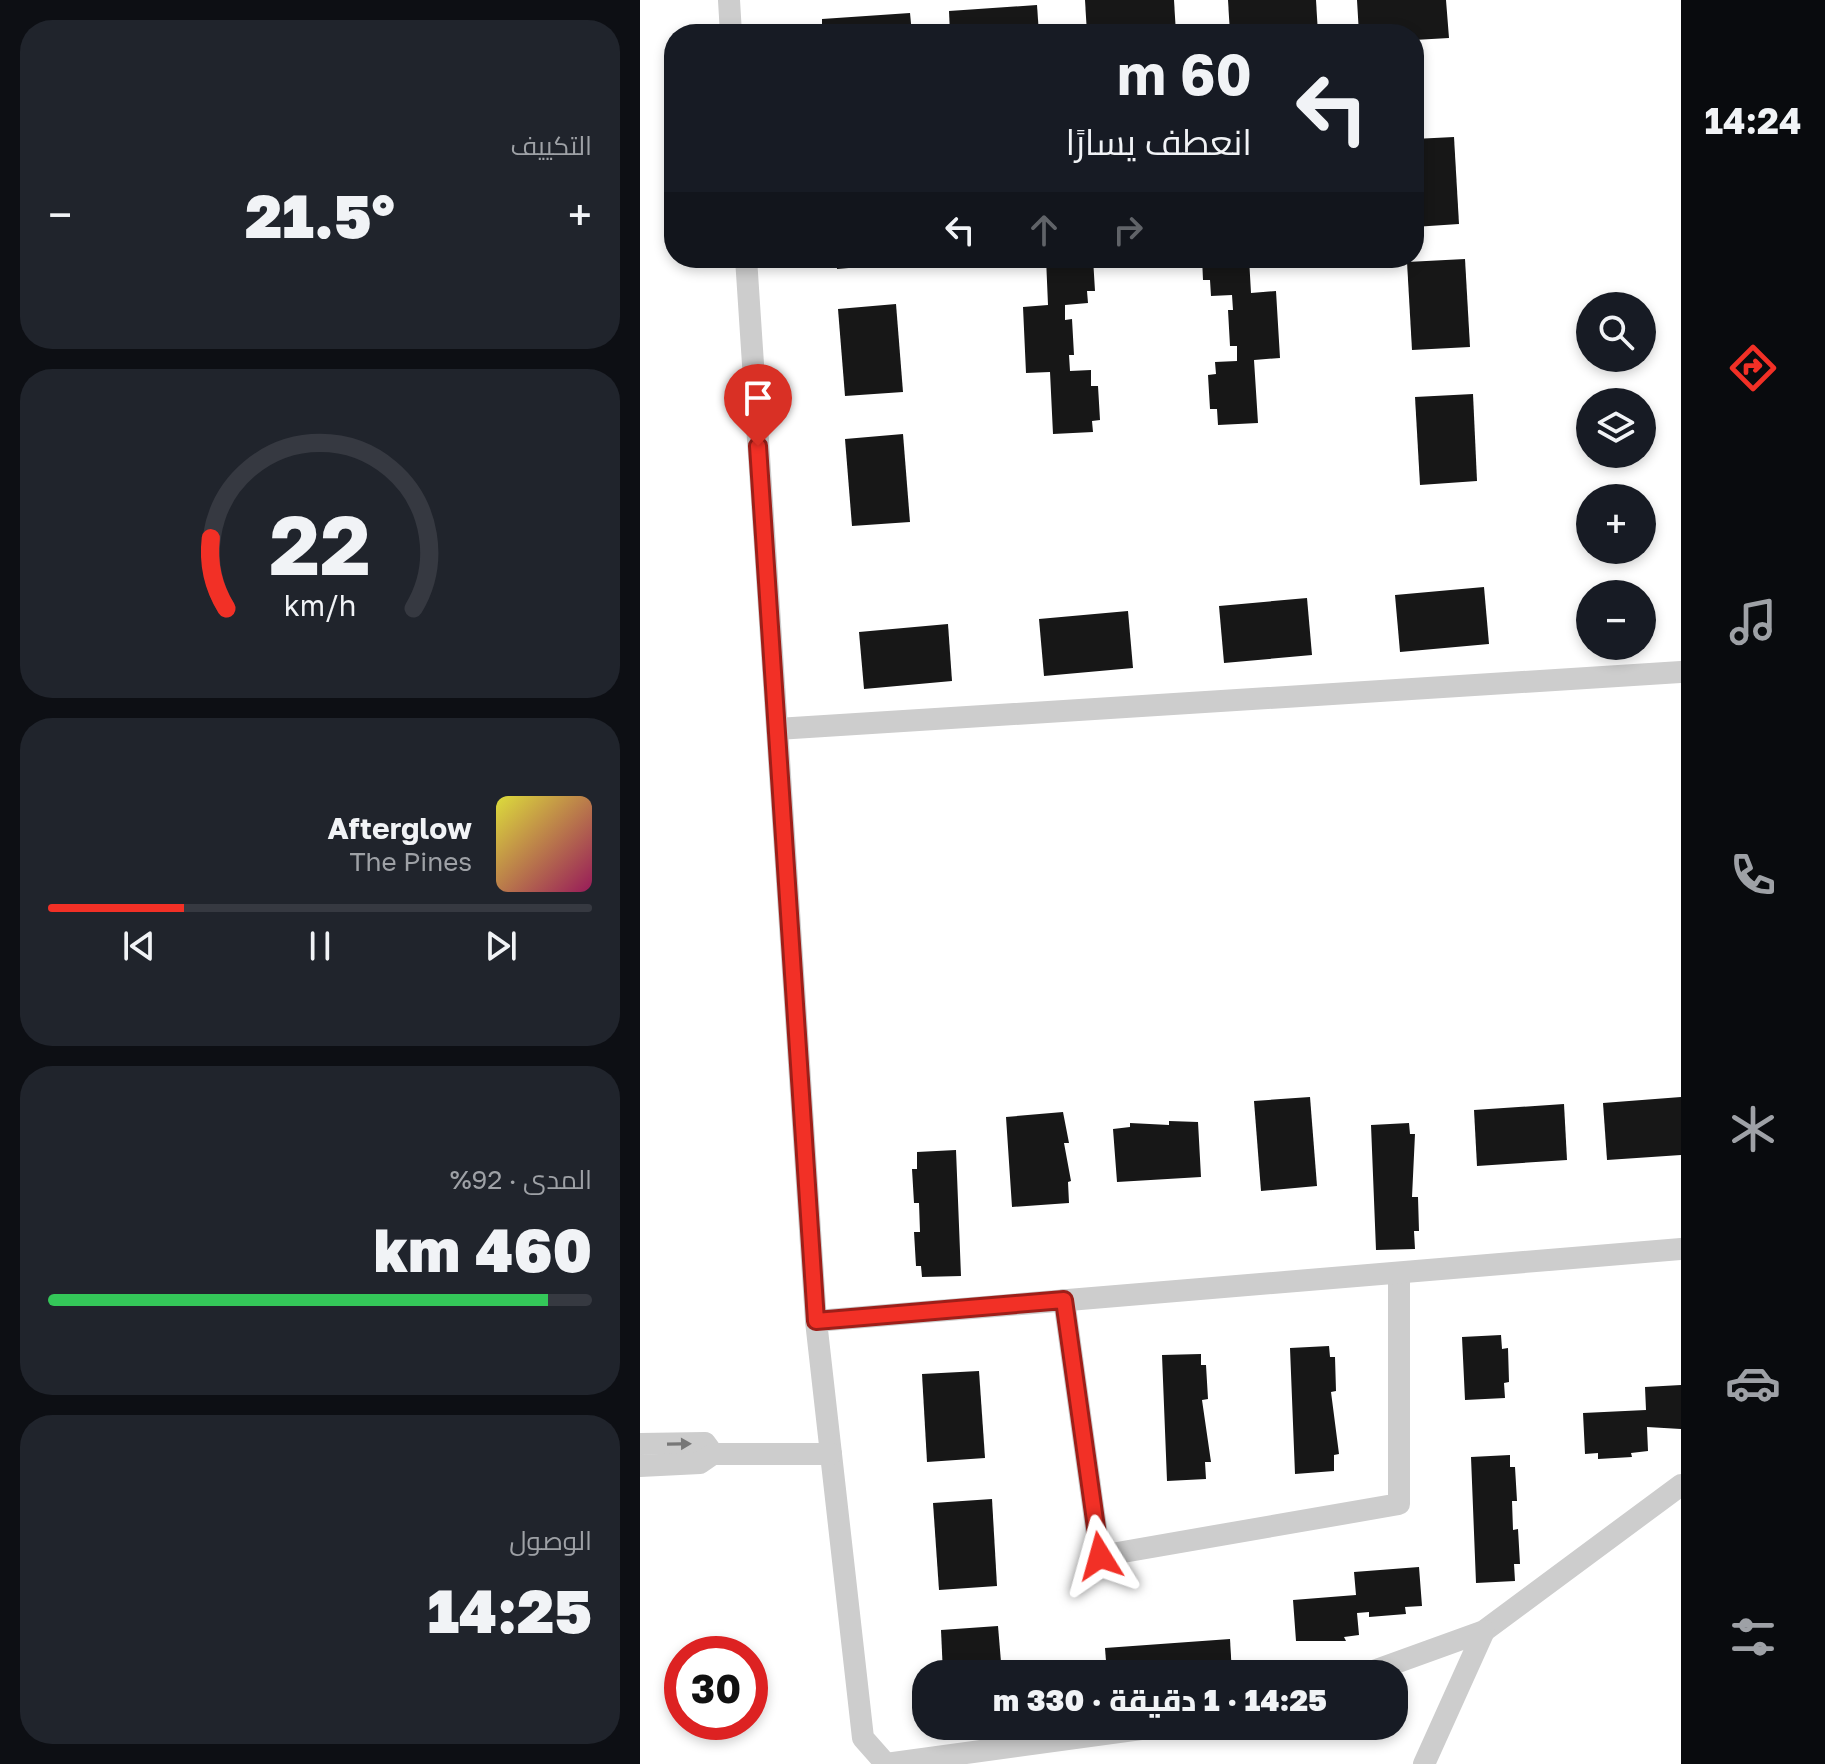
<!DOCTYPE html>
<html lang="ar">
<head>
<meta charset="utf-8">
<style>
	:root { --surface:#171b24; --page:#20242c; --text:#f1f3f6; --muted:#9ea1a6; --line:#363941; --accent:#f23026 }
	body { margin:0; font-family:"Golos Text",Cairo,sans-serif; background:var(--page); color:var(--text); direction:rtl; height:100vh; display:flex; flex-direction:column; font-size:30px; white-space:nowrap }
	* { box-sizing:border-box; margin:0 }
	p { font-size:26px; color:var(--muted) }
	.icon { flex:none; width:44px; height:44px; fill:none; stroke:currentColor; stroke-width:2; stroke-linecap:round; stroke-linejoin:round }
	.map { position:relative; flex:1; overflow:hidden; direction:ltr }
	.details { display:flex; flex-direction:column; gap:20px; padding:20px; background:#0d0f14; width:640px }
	.details>* { flex:none }
	.hud { position:absolute; left:24px; top:24px; width:760px; height:244px; border-radius:32px; box-shadow:0 4px 12px #0003; direction:rtl; background:#171b24; color:var(--text); overflow:hidden }
	.controls { position:absolute; left:936px; top:292px; display:grid; gap:16px }
	.controls a { display:grid; place-items:center; width:80px; height:80px; border-radius:50%; background:var(--surface); box-shadow:0 4px 12px #0003; font-size:40px }
	.speed { position:absolute; left:24px; top:1636px; display:flex; gap:16px; font-size:40px; font-weight:700; text-align:center }
	.speed>* { display:grid; place-content:center; width:104px; height:104px; border-radius:50%; background:var(--surface); box-shadow:0 4px 12px #0003; line-height:1 }
	.speed .limit { border:12px solid #d22; background:#fff; color:#111 }
	.pin { position:absolute; display:grid; place-items:center; width:68px; height:68px; color:#fff; margin:-82px -34px; border-radius:50% 50% 50% 0; rotate:-45deg; box-shadow:0 0 8px #0007 }
	.pin .icon { rotate:45deg }
	.me { position:absolute; width:88px; margin:-44px; rotate:352deg; stroke-linejoin:round; filter:drop-shadow(0 0 6px #0008) }
	.turn { display:flex; align-items:center; gap:28px; height:168px; padding:0 40px; font-size:36px }
	.turn .icon { width:104px; height:104px; stroke-width:2.5 }
	.turn b { display:block; font-size:56px; line-height:68px }
	.lanes { display:flex; align-items:center; height:76px; padding:0 40px; background:#0003; justify-content:center; gap:40px; direction:ltr }
	.lanes .off { opacity:.35 }
	.big { font-size:60px; font-weight:800; line-height:1.1 }
	.details .tile { flex:1; display:flex; flex-direction:column; justify-content:center; gap:12px; min-width:0; padding:0 28px; border-radius:32px; background:var(--page) }
	.details .dial { align-items:center; gap:0 }
	.dial svg { height:208px; overflow:visible; fill:none; stroke:var(--line); stroke-width:7; stroke-linecap:round; text-anchor:middle }
	.dial text { fill:var(--text); stroke:none }
	.song { display:flex; align-items:center; gap:24px }
	.cover { width:96px; height:96px; border-radius:12px; background:linear-gradient(135deg,hsl(60 70% 55%),hsl(330 70% 35%)) }
	.played { height:8px; border-radius:4px; background:linear-gradient(90deg,var(--accent) 25%,var(--line) 25%) }
	.keys { display:flex; justify-content:space-around; direction:ltr }
	.heat { display:flex; justify-content:space-between; align-items:center; font-size:44px; direction:ltr }
	.charge { height:12px; border-radius:6px; background:linear-gradient(90deg,#34c759 92%,var(--line) 0) }
	.trip { position:absolute; left:272px; top:1660px; width:496px; height:80px; border-radius:32px; background:var(--surface); box-shadow:0 4px 12px #0003; font-weight:800; line-height:80px; text-align:center; direction:rtl }
	main { display:flex; flex:1; min-height:0 }
	.dock { display:flex; flex-direction:column; width:144px; justify-content:space-around; align-items:center; background:#090b0e; color:var(--muted) }
	.dock .icon { width:56px; height:56px }
	.dock .selected { color:var(--accent) }
	.dock b { font-size:36px; color:var(--text) }
	.map>svg:first-child { display:block }
</style>
</head>
<body>
<main>
<nav class="dock">
<b>14:24</b>
<svg class="icon selected" aria-label="directions" viewBox="0 0 24 24"><path d="M12 3l9 9-9 9-9-9zM9 14v-3h6M13 9l2 2-2 2"/></svg>
<svg class="icon" aria-label="music" viewBox="0 0 24 24"><path d="M9 18V5l10-2v13"/><circle cx="6" cy="18" r="3"/><circle cx="16" cy="16" r="3"/></svg>
<svg class="icon" aria-label="phone" viewBox="0 0 24 24"><path d="M5 4h4l2 5-3 2q2 4 5 5l2-3 5 2v4C11 20 4 13 5 4z"/></svg>
<svg class="icon" aria-label="climate" viewBox="0 0 24 24"><path d="M12 3v18M4 7l16 10M4 17L20 7"/></svg>
<svg class="icon" aria-label="car" viewBox="0 0 24 24"><path d="M5 17H2v-5l4-1 3-4h7l3 4 3 1v5h-3M9 17h6M6 11h13"/><circle cx="7" cy="17" r="2"/><circle cx="17" cy="17" r="2"/></svg>
<svg class="icon" aria-label="filters" viewBox="0 0 24 24"><path d="M4 7h16M4 17h16"/><circle cx="9" cy="7" r="2"/><circle cx="15" cy="17" r="2"/></svg>
</nav>
<div class="map">
<svg width="1041" height="1764" viewBox="0 0 1041 1764">
	<rect width="100%" height="100%" fill="#fff"/>
	<g fill="#171717">
		<path d="M 445,0 L 534,0 L 536,34 L 447,34 Z"/>
		<path d="M 588,0 L 676,0 L 678,34 L 590,34 Z"/>
		<path d="M 717,0 L 806,0 L 809,38 L 774,40 L 774,34 L 719,34 Z"/>
		<path d="M 397,5 L 399,34 L 310,34 L 309,11 Z"/>
		<path d="M 270,13 L 272,34 L 182,34 L 182,19 Z"/>
		<path d="M 814,137 L 819,224 L 774,227 L 774,139 Z"/>
		<path d="M 196,258 L 254,258 L 255,264 L 197,269 Z"/>
		<path d="M 406,258 L 453,258 L 455,291 L 447,291 L 448,303 L 425,305 L 425,320 L 432,319 L 434,355 L 429,355 L 430,371 L 451,370 L 451,386 L 458,386 L 460,420 L 452,421 L 453,432 L 413,434 L 410,372 L 386,373 L 383,307 L 408,305 Z"/>
		<path d="M 562,258 L 609,258 L 611,293 L 636,291 L 640,358 L 614,360 L 618,423 L 578,425 L 577,409 L 570,409 L 568,375 L 576,374 L 575,362 L 597,361 L 597,346 L 590,346 L 588,310 L 593,310 L 592,295 L 571,296 L 570,280 L 563,280 Z"/>
		<path d="M 825,259 L 830,347 L 772,350 L 767,262 Z"/>
		<path d="M 256,304 L 263,392 L 205,396 L 198,309 Z"/>
		<path d="M 833,394 L 837,481 L 780,485 L 775,397 Z"/>
		<path d="M 263,434 L 270,522 L 212,526 L 205,439 Z"/>
		<path d="M 844,587 L 849,644 L 760,652 L 755,595 Z"/>
		<path d="M 667,598 L 672,655 L 584,663 L 579,606 Z"/>
		<path d="M 488,611 L 493,668 L 404,676 L 399,619 Z"/>
		<path d="M 308,624 L 312,681 L 224,689 L 219,632 Z"/>
		<path d="M 670,1097 L 677,1186 L 621,1191 L 614,1101 Z"/>
		<path d="M 1041,1097 L 1041,1155 L 967,1160 L 963,1103 Z"/>
		<path d="M 924,1104 L 927,1160 L 837,1166 L 834,1110 Z"/>
		<path d="M 423,1112 L 429,1143 L 424,1143 L 431,1181 L 428,1182 L 429,1203 L 372,1207 L 366,1117 Z"/>
		<path d="M 529,1121 L 558,1122 L 561,1177 L 477,1182 L 473,1129 L 490,1127 L 490,1123 L 529,1125 Z"/>
		<path d="M 769,1123 L 770,1134 L 775,1134 L 772,1197 L 778,1197 L 779,1231 L 774,1231 L 775,1249 L 736,1250 L 731,1125 Z"/>
		<path d="M 316,1150 L 321,1276 L 282,1277 L 281,1266 L 276,1266 L 274,1232 L 280,1232 L 279,1203 L 274,1203 L 272,1169 L 277,1169 L 277,1152 Z"/>
		<path d="M 861,1335 L 862,1349 L 868,1348 L 869,1382 L 864,1383 L 865,1398 L 825,1400 L 822,1337 Z"/>
		<path d="M 689,1346 L 690,1357 L 695,1357 L 696,1391 L 691,1392 L 699,1454 L 694,1455 L 694,1471 L 655,1474 L 650,1348 Z"/>
		<path d="M 561,1354 L 561,1365 L 566,1365 L 568,1399 L 562,1400 L 571,1462 L 565,1462 L 566,1479 L 527,1481 L 522,1355 Z"/>
		<path d="M 339,1371 L 345,1458 L 287,1462 L 282,1374 Z"/>
		<path d="M 1041,1385 L 1041,1429 L 1007,1427 L 1008,1451 L 991,1453 L 992,1457 L 958,1459 L 958,1453 L 945,1454 L 943,1413 L 1006,1410 L 1005,1387 Z"/>
		<path d="M 870,1455 L 870,1467 L 875,1467 L 877,1501 L 872,1501 L 873,1530 L 878,1529 L 880,1564 L 874,1564 L 875,1581 L 836,1583 L 831,1457 Z"/>
		<path d="M 352,1499 L 357,1586 L 299,1590 L 293,1503 Z"/>
		<path d="M 779,1567 L 782,1606 L 765,1607 L 766,1614 L 729,1617 L 729,1612 L 717,1613 L 719,1635 L 704,1637 L 706,1641 L 656,1641 L 653,1600 L 716,1595 L 714,1572 Z"/>
		<path d="M 358,1626 L 362,1674 L 303,1674 L 301,1630 Z"/>
		<path d="M 590,1639 L 592,1674 L 467,1674 L 465,1648 Z"/>
	</g>
	<g fill="none" stroke-linecap="round" stroke-linejoin="round">
		<g stroke="#cdcdcd" stroke-width="22">
			<path d="M 89,0 L 91,34"/>
			<path d="M 106,258 L 176,1321 L 223,1738 L 246,1764 L 252,1764"/>
			<path d="M 137,729 L 1041,672"/>
			<path d="M 424,1300 L 460,1556 L 759,1504 L 759,1273"/>
			<path d="M 176,1321 L 1041,1249"/>
			<path d="M 0,1444 L 65,1443 L 73,1454"/>
			<path d="M 0,1466 L 60,1463 L 73,1454 L 191,1454"/>
			<path d="M 725,1674 L 844,1631 L 1041,1485"/>
			<path d="M 246,1764 L 523,1726"/>
			<path d="M 784,1764 L 844,1631"/>
		</g>
	</g>
	<defs><path id="oneway-solid" d="M-6-.8H1V-3.2L6.5 0L1 3.2V.8H-6Z" transform="scale(2)"/></defs>
	<use fill="#777" href="#oneway-solid" transform="translate(39 1444) rotate(-1)"/>
	<g fill="none" stroke-linecap="round" stroke-linejoin="round">
		<defs>
			<path id="route" d="M 118,446 L 176,1321 L 424,1300 L 460,1556"/>
		</defs>
		<use href="#route" stroke="#9d1f19" stroke-width="20"/>
		<use href="#route" stroke="#f23026" stroke-width="14"/>
	</g>
</svg>
<div class="controls">
<a><svg class="icon" aria-label="search" viewBox="0 0 24 24"><circle cx="10" cy="10" r="6"/><path d="M15 15l6 6"/></svg></a>
<a><svg class="icon" aria-label="layers" viewBox="0 0 24 24"><path d="M12 4l9 5-9 5-9-5zM3 14l9 5 9-5"/></svg></a>
<a>+</a>
<a>−</a>
</div>
<div class="speed"><div class="limit">30</div></div>
<div class="pin" style="left:118px;top:446px;background:#d93025"><svg class="icon" aria-label="arrive" viewBox="0 0 24 24"><path d="M6 21V4h12l-3 4 3 4H6"/></svg></div>
<svg class="me" style="left:460px;top:1556px" viewBox="-20 -20 40 40"><path d="M0-17L14 15 0 8-14 15z" fill="#f23026" stroke="#fff" stroke-width="4"/></svg>
<div class="trip">14:25 · 1 دقيقة · 330 m</div>
<div class="hud">
<div class="turn"><svg class="icon" aria-label="left" viewBox="0 0 24 24"><path d="M17 20v-9H6M10 6l-5 5 5 5"/></svg><div><b>60 m</b>انعطف يسارًا</div></div>
<div class="lanes"><svg class="icon" aria-label="left" viewBox="0 0 24 24"><path d="M17 20v-9H6M10 6l-5 5 5 5"/></svg><svg class="icon off" aria-label="ahead" viewBox="0 0 24 24"><path d="M12 20V5M6 11l6-6 6 6"/></svg><svg class="icon off" aria-label="right" viewBox="0 0 24 24"><path d="M7 20v-9h11M14 6l5 5-5 5"/></svg></div>
</div>
</div>
<section class="details">
<div class="tile"><p>التكييف</p>
<div class="heat"><a>−</a><b class="big">21.5°</b><a>+</a></div>
</div>
<div class="tile dial"><svg viewBox="0 0 100 80">
<path d="M14 69A42 42 0 1 1 86 69"/>
<path d="M14 69A42 42 0 0 1 8 42" stroke="#f23026"/>
<text x="50" y="56" font-size="32" font-weight="700">22</text>
<text x="50" y="72" font-size="11">km/h</text>
</svg></div>
<div class="tile">
<div class="song"><i class="cover"></i><div><b>Afterglow</b><p>The Pines</p></div></div>
<div class="played"></div>
<div class="keys"><svg class="icon" aria-label="previous" viewBox="0 0 24 24"><path d="M18 5L8 12l10 7zM5 5v14"/></svg><svg class="icon" aria-label="pause" viewBox="0 0 24 24"><path d="M8 5v14M16 5v14"/></svg><svg class="icon" aria-label="next" viewBox="0 0 24 24"><path d="M6 5l10 7-10 7zM19 5v14"/></svg></div>
</div>
<div class="tile"><p>المدى · 92%</p><b class="big">460 km</b><div class="charge"></div></div>
<div class="tile"><p>الوصول</p><b class="big">14:25</b></div>
</section>
</main>
</body>
</html>
